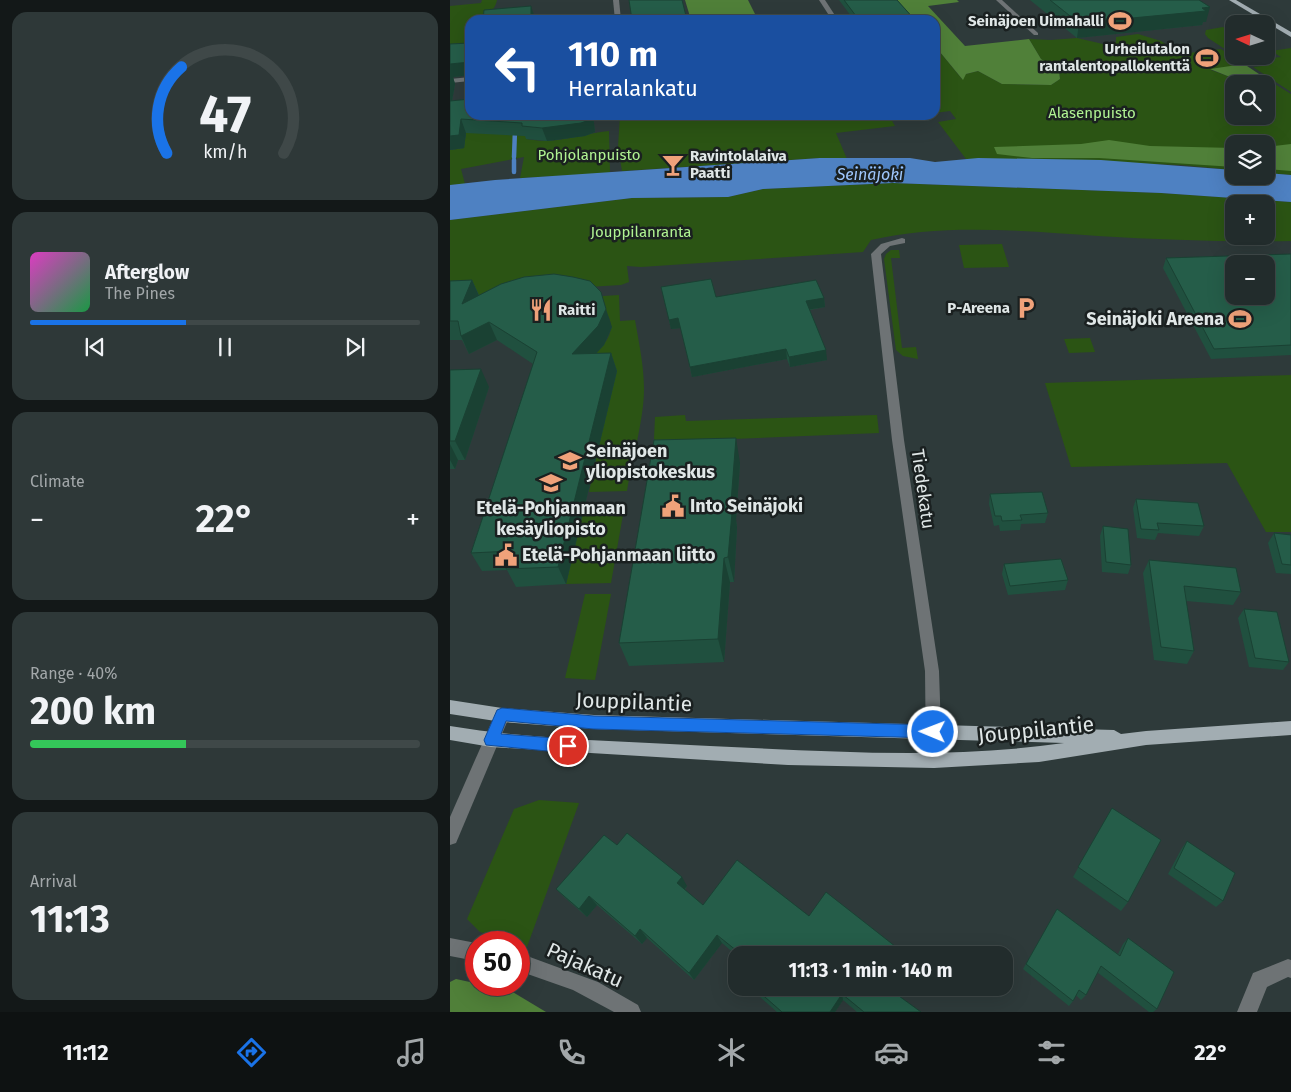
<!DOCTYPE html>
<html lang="en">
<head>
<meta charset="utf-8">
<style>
	:root { --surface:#222c2c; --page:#2e3838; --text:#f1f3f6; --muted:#a2a7a9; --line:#3f4848; --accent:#1a73e8 }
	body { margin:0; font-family:"Fira Sans",sans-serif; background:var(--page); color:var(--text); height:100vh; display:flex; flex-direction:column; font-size:19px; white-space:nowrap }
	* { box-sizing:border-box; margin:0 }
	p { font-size:16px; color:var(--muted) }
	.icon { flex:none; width:28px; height:28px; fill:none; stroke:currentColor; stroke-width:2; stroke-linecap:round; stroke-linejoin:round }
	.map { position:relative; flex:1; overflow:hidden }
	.details { display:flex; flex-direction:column; gap:12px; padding:12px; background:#131818; width:450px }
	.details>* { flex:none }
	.top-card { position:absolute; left:15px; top:15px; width:475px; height:105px; border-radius:15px; box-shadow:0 5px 20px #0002,0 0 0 1px var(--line); background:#1a4fa0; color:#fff; overflow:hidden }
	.needle { width:32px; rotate:274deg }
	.buttons { position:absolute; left:775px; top:15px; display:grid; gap:10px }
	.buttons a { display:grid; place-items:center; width:50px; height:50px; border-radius:10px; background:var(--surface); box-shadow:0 5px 20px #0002,0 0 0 1px var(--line); font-size:25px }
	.speed { position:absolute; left:15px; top:931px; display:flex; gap:10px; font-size:25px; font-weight:700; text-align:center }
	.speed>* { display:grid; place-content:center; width:65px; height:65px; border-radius:50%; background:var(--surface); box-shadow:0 5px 20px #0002,0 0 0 1px var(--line); line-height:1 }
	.speed .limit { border:8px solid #d22; background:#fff; color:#111 }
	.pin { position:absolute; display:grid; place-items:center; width:42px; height:42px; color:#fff; margin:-21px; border:2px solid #fff; border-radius:50%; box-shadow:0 1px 5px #0007 }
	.me { position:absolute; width:55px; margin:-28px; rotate:271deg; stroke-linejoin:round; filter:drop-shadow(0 0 4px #0008) }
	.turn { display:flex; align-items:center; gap:18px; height:105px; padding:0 20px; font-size:22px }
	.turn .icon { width:65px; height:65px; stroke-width:2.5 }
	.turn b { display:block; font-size:35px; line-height:42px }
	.big { font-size:38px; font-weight:700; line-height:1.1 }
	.details .card { flex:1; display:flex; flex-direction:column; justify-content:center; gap:8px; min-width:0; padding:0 18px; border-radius:15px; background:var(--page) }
	.details .dial { align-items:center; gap:0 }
	.dial svg { height:130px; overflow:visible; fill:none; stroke:var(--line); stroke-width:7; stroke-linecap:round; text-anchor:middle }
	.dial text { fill:var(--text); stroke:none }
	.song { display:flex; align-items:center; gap:15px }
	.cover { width:60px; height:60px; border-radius:8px; background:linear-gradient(135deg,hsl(310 70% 55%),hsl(140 70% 35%)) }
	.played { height:5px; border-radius:2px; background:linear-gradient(90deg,var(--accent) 40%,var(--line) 40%) }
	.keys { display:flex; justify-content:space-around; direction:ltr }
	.heat { display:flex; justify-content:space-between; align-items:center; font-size:28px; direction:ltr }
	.charge { height:8px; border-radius:4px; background:linear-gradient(90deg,#34c759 40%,var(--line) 0) }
	.trip { position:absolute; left:278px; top:946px; width:285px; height:50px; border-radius:15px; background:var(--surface); box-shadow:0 5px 20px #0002,0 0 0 1px var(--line); font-weight:700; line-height:50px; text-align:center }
	.menu { display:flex; height:80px; justify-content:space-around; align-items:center; background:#0e1212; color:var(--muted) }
	.menu .icon { width:35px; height:35px }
	.menu .active { color:var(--accent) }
	.menu b { font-size:22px; color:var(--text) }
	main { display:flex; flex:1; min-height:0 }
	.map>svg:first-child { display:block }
</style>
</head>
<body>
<main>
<section class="details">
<div class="card dial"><svg viewBox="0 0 100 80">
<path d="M14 69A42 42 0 1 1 86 69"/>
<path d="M14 69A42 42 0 0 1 23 16" stroke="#1a73e8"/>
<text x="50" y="56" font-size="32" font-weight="700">47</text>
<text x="50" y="72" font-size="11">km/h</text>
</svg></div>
<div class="card">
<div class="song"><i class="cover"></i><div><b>Afterglow</b><p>The Pines</p></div></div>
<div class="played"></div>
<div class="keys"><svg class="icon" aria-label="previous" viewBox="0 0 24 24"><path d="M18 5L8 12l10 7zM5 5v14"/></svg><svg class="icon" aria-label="pause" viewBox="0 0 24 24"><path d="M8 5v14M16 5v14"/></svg><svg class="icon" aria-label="next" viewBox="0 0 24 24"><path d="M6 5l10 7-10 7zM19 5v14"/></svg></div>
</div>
<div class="card"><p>Climate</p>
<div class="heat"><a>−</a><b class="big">22°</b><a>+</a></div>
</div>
<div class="card"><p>Range · 40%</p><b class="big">200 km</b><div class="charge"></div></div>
<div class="card"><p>Arrival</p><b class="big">11:13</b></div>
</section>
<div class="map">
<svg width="841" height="1012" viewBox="0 0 841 1012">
	<rect width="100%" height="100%" fill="#2e3a3a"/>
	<g fill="#2b5414" fill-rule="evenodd">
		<path d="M 32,0 L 47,0 C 44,15 31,17 18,21 L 12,63 L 0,64 L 0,6 L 31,3 Z"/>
		<path d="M 773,27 L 784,34 L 784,55 L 758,38 L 755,34 L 756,30 Z"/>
		<path d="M 688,34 L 711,41 L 731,54 L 771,49 L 794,64 L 761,70 L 780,77 L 815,78 L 841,94 L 841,175 L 816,173 L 816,144 L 784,144 L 784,170 L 732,165 L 582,160 L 516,159 L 488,122 L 506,119 L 500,111 L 485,113 L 485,52 L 489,51 L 512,79 L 516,74 L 528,71 L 552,84 L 601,85 L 610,79 L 609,71 L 591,59 L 579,39 L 601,40 L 627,38 L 653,44 L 666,42 L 666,37 ZM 784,84 L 816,84 L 816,116 L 784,116 Z"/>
		<path d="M 841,48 L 841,92 L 803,67 L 812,66 L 815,63 C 805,57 795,62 786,56 L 816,55 L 821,58 L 831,57 L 821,51 Z"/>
		<path d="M 170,115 L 472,115 L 441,119 L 445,126 L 386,133 L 397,159 L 370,158 L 172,171 L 168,147 Z"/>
		<path d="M 159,131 L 160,173 L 70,178 L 74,157 L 11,169 L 15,184 L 0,185 L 0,150 L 14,148 L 16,132 L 77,132 L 76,139 C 108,145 130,134 159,131 Z"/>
		<path d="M 443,183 L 711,193 L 841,202 L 841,241 C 776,242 712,240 648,236 C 575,231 492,223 421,240 L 413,252 L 191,267 L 177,266 L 179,282 L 171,285 L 52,292 L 30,299 L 0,300 L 0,220 L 182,198 L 278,197 L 313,189 ZM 784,204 L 816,204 L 816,236 L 784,236 Z"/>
		<path d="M 552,244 L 559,267 L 514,268 L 509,245 Z"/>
		<path d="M 441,250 L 449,250 L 450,258 L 441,258 L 452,348 L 466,347 L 468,359 L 453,356 L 446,350 L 434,259 L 436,254 Z"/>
		<path d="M 169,295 L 170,321 L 185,320 C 189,343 194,366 194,389 C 194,419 182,460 177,491 L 139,492 L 150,440 L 114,441 L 121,418 L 156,416 L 166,371 L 124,373 C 148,351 181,330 145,301 L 153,296 Z"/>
		<path d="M 640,338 L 645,352 L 619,353 L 614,339 Z"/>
		<path d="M 841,375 L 841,532 L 816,532 L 777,463 L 621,467 L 595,383 Z"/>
		<path d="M 235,415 L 236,421 L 427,415 L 429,433 L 208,442 L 204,439 L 205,417 Z"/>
		<path d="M 174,509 L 161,583 L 116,584 L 133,511 Z"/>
		<path d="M 135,594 L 161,594 L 145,680 L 115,678 Z"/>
		<path d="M 89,800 L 129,803 L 77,947 L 30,932 L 17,919 L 64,809 Z"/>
	</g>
	<g fill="#508039">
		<path d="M 235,0 L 298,0 L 308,20 L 241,20 Z"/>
		<path d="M 446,0 L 507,0 L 509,2 L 478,6 L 515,46 L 579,39 L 591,59 L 609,71 L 610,79 L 601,85 L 552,84 L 528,71 L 516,74 L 513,80 L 485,46 L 485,20 L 463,20 Z"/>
		<path d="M 794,64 L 815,78 L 780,77 L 760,69 Z"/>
		<path d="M 659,140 L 700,146 L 784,148 L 784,167 L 649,158 L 582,158 L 547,154 L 544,147 L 631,144 Z"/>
		<path d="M 841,144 L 841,171 L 816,169 L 816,147 Z"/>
		<path d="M 6,979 L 61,991 L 96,1012 L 0,1012 L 0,982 Z"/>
	</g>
	<path fill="#4e81c2" d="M 370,158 L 460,158 L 485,162 L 528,158 L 651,160 L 784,170 L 784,176 L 816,176 L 816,173 L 841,175 L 841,202 L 711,193 L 443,183 L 313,189 L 278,197 L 182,198 L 0,220 L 0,185 L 45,180 Z"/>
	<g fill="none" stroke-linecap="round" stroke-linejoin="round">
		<g stroke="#4e81c2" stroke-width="4.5">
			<path d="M 64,157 L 65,130"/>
			<path d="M 64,160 L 64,172"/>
		</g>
		<g fill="#6e7375" fill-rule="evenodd">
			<path d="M 163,0 L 169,0 L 171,20 L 165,20 Z"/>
			<path d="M 369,0 L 375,0 L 388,20 L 382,20 Z"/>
			<path d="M 546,0 L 552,0 L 588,33 L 588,35 L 584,35 Z"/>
			<path d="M 20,77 L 20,81 L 0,83 L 0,79 Z"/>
			<path d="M 452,238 L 455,239 L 455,243 L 440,246 L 431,254 L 454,440 L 489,671 L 492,760 L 490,765 L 484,768 L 478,765 L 476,760 L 475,671 L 442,440 L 421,254 L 431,244 Z"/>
			<path d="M 52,708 L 57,710 L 60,715 L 6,843 L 0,845 L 0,817 L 47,710 Z"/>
			<path d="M 0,938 L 26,943 L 26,961 L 0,956 Z"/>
			<path d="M 69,953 L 148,982 L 188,1005 L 191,1012 L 164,1012 L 123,990 L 69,971 Z"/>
			<path d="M 838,959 L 841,960 L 841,978 L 838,977 L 817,987 L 807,1012 L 787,1012 L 803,973 Z"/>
		</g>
		<g fill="#a2adb2" fill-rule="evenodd">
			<path d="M 779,0 L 786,0 L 841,32 L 841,37 Z"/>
			<path d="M 0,700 L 52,708 L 144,715 L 664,730 L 671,734 L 696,731 L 841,721 L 841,735 L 696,745 L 589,762 L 484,768 L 338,765 L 41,747 L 0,740 L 0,726 C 85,740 173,741 260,746 C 377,751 497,760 614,743 L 144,729 L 52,722 L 0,714 Z"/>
		</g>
	</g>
	<g fill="#20503f">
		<path d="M 389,0 L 447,0 L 465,20 L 404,20 Z"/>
		<path d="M 580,0 L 749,0 L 756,22 L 753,22 L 752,25 L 627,38 Z"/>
		<path d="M 20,43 L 20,75 L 3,77 L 5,84 L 2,101 L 20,115 L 143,115 L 145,132 L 135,136 L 97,141 L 76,139 L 75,136 L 16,133 L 14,148 L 0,150 L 0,44 Z"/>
		<path d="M 841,254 L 841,355 L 761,359 L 713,268 L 716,258 Z"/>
		<path d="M 22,280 L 29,295 L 162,327 L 154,345 L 146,353 L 161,353 L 167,371 L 116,584 L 66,587 L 57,570 L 32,571 L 21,553 L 83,364 L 47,340 L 19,354 L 12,340 L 0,340 L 0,281 Z"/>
		<path d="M 211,287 L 266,297 L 374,298 L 375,307 L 360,310 L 377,360 L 340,367 L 337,359 L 242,377 L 231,328 L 221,329 Z"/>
		<path d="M 0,370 L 39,387 L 15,460 L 8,460 L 5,469 L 0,469 Z"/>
		<path d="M 290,463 L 286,520 L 287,527 L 284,582 L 280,582 L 274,662 L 179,666 L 169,643 Z"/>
		<path d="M 540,494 L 598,513 L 595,523 L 571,524 L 570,530 L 550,531 L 549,525 L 544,526 L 539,504 Z"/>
		<path d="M 686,499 L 754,526 L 749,536 L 708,533 L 705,540 L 687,538 L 683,508 Z"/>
		<path d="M 653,526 L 681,565 L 678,574 L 652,572 L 650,536 Z"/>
		<path d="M 824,533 L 841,535 L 841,574 L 826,573 L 818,543 Z"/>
		<path d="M 699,560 L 791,592 L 783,605 L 736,601 L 744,651 L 737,664 L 704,660 L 693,573 Z"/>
		<path d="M 554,564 L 618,580 L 615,590 L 558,595 L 552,574 Z"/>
		<path d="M 794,609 L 839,662 L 833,670 L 799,667 L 788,618 Z"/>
		<path d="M 662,808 L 678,902 L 671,911 L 623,877 Z"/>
		<path d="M 737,841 L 773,901 L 766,907 L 718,874 L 732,848 Z"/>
		<path d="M 167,845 L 237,886 L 235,890 L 253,905 L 359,916 L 455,955 L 286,955 L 272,943 L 244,980 L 197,938 L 192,944 L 147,905 L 137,917 L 115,898 L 106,889 Z"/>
		<path d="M 607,909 L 668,954 L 673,944 L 678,938 L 707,1009 L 703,1012 L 699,1012 L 647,972 L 636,995 L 631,1000 L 626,995 L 623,1001 L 619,1006 L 573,969 Z"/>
		<path d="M 438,988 L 471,1012 L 407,1012 L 393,1000 L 385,1012 L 327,1012 L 310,997 L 307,990 Z"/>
	</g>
	<g fill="#1a4133">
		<path d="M 81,6 L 85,18 L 85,20 L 81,20 Z"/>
		<path d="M 760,7 L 756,22 L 753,22 L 752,25 L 627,38 L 629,23 Z"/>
		<path d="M 20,62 L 20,75 L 3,77 L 5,84 L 0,112 L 0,64 Z"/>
		<path d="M 141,115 L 143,115 L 145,132 L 135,136 L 97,141 L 92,128 Z"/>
		<path d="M 11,119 L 16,133 L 14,148 L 0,150 L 0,136 Z"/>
		<path d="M 22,280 L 30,298 L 12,304 Z"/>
		<path d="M 374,298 L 375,307 L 356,310 L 356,301 Z"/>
		<path d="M 156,309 L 162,327 L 154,345 L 128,373 L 122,354 Z"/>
		<path d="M 228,318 L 231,328 L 221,329 L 219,320 Z"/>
		<path d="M 39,322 L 47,340 L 19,354 L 11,336 Z"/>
		<path d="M 336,349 L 337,359 L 242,377 L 240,367 Z"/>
		<path d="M 376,350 L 377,360 L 340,367 L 339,357 Z"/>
		<path d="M 161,353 L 167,371 L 116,584 L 108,567 Z"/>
		<path d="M 31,369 L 39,387 L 15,460 L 5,441 Z"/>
		<path d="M 286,438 L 290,463 L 286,520 L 287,527 L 284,582 L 278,557 L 281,502 Z"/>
		<path d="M 0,444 L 8,460 L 5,469 L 0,460 Z"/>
		<path d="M 274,558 L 280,582 L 274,662 L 268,639 Z"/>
		<path d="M 232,877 L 237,886 L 232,892 L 227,883 Z"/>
		<path d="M 139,896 L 147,905 L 137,917 L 129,909 Z"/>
		<path d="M 190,929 L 197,938 L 192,944 L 185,936 Z"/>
		<path d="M 267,935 L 272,943 L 244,980 L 239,973 Z"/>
		<path d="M 392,994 L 393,1000 L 385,1012 L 380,1012 Z"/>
	</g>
	<g fill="#255d49" stroke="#1a4133" fill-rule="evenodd">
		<path d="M 179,0 L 232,0 L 237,20 L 182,20 Z"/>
		<path d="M 394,0 L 447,0 L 465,20 L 409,20 Z"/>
		<path d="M 600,0 L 749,0 L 760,7 L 752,8 L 756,11 L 629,23 Z"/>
		<path d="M 81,6 L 81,20 L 33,20 L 34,10 Z"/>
		<path d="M 20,43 L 20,62 L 0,64 L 0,44 Z"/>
		<path d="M 20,99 L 20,115 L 141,115 L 142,119 L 131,123 L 92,128 L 72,126 L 72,123 L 11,119 L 9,135 L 0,136 L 0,101 Z"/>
		<path d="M 841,254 L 841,345 L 764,349 L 716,258 ZM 784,264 L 816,264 L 816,296 L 784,296 Z"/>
		<path d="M 104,274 L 123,277 L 140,281 L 151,292 L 156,309 L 148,326 L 122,354 L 161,353 L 108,567 L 56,569 L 61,551 L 21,553 L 87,352 L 39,322 L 11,336 L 8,321 L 0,321 L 0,281 L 22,280 L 12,304 L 51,284 L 74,277 Z"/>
		<path d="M 261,279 L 266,297 L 366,280 L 374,298 L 356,301 L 376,350 L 339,357 L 336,349 L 240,367 L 228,318 L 219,320 L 211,287 Z"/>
		<path d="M 31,369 L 5,441 L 0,441 L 0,370 Z"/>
		<path d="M 286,438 L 281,502 L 283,502 L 278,557 L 274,558 L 268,639 L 169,643 L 204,440 Z"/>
		<path d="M 592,492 L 598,513 L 570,515 L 572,520 L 552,521 L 551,516 L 545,516 L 540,494 Z"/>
		<path d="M 686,499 L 748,503 L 754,526 L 707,523 L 709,530 L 691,529 Z"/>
		<path d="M 653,526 L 678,529 L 681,565 L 656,562 Z"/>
		<path d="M 824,533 L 841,535 L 841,565 L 832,564 Z"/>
		<path d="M 611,559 L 618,580 L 560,586 L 554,564 Z"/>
		<path d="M 699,560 L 786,568 L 791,592 L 734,586 L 744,651 L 711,647 Z"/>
		<path d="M 794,609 L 827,612 L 839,662 L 805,658 Z"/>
		<path d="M 662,808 L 711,840 L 678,902 L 628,867 Z"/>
		<path d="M 177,833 L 232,877 L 227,883 L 253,905 L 287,860 L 359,916 L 376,892 L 455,954 L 292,955 L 267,935 L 239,973 L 190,929 L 185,936 L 139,896 L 129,909 L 106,889 L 154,835 L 167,845 Z"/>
		<path d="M 737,841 L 785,873 L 773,901 L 724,868 Z"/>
		<path d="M 607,909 L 670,956 L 678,938 L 724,972 L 707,1009 L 651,966 L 636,995 L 629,990 L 623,1001 L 576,964 Z"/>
		<path d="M 308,988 L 438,988 L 471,1012 L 414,1012 L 392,994 L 380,1012 L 332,1012 L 307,990 Z"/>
	</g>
	<path fill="#1a73e8" stroke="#114b97" d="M 52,708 L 144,716 L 483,725 L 488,727 L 490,732 L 488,736 L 483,738 L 144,729 L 56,721 L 51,734 L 118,739 L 123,741 L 125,746 L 123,751 L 118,753 L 36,745 L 34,740 L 47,710 Z"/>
	<defs>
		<symbol id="stadium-bare" viewBox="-9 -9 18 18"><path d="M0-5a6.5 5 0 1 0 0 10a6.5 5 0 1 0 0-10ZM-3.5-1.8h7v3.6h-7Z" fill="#f0a27a" stroke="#1a2020" stroke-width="2.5" paint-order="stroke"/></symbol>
		<symbol id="bar-bare" viewBox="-9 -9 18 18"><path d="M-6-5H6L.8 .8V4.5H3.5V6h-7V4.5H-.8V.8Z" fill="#f0a27a" stroke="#1a2020" stroke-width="2.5" paint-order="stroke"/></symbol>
		<symbol id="parking-bare" viewBox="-9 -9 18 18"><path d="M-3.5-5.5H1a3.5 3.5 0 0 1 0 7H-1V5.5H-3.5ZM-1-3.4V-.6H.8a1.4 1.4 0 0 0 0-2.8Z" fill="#f0a27a" stroke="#1a2020" stroke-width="2.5" paint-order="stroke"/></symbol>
		<symbol id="restaurant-bare" viewBox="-9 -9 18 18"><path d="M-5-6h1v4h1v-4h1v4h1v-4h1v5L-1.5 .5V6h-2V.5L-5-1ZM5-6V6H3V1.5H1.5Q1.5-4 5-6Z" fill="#f0a27a" stroke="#1a2020" stroke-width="2.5" paint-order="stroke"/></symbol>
		<symbol id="university-bare" viewBox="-9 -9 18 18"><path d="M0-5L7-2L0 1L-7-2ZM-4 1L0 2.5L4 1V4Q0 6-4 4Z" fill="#f0a27a" stroke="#1a2020" stroke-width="2.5" paint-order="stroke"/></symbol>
		<symbol id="civic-bare" viewBox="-9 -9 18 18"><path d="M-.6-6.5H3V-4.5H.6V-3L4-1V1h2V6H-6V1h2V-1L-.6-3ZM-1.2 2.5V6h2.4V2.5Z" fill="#f0a27a" stroke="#1a2020" stroke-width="2.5" paint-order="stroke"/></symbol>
	</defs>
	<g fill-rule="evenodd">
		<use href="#stadium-bare" x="654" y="5" width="32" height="32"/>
		<use href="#stadium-bare" x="741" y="42" width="32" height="32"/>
		<use href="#bar-bare" x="207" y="149" width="32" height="32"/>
		<use href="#parking-bare" x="560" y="292" width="32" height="32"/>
		<use href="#restaurant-bare" x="75" y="294" width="32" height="32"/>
		<use href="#stadium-bare" x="774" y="303" width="32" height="32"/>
		<use href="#university-bare" x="104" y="445" width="32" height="32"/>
		<use href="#university-bare" x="85" y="467" width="32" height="32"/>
		<use href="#civic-bare" x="207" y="490" width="32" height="32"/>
		<use href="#civic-bare" x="40" y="539" width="32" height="32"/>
	</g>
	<g text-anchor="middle" stroke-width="5" stroke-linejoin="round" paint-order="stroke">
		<g font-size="15" font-weight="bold" fill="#e0e7e7" stroke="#1a2020" text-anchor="end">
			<text x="654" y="26">Seinäjoen Uimahalli</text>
			<text x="740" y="54">Urheilutalon<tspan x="740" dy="17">rantalentopallokenttä</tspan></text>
			<text x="240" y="161" text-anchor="start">Ravintolalaiva<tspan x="240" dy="17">Paatti</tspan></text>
			<text x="560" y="313">P-Areena</text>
			<text x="108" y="315" text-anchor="start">Raitti</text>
		</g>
		<g font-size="15" fill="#b0f392" stroke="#1a2020">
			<text x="642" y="118">Alasenpuisto</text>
			<text x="139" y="160">Pohjolanpuisto</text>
			<text x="191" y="237">Jouppilanranta</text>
		</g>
		<g font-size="16" font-style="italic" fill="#9fc7fc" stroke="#1a2020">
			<text x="420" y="180">Seinäjoki</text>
		</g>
		<g font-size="18" font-weight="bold" fill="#e0e7e7" stroke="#1a2020" text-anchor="start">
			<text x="774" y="325" text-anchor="end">Seinäjoki Areena</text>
			<text x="136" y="457">Seinäjoen<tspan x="136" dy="21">yliopistokeskus</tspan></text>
			<text x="240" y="512">Into Seinäjoki</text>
			<text x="101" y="514" text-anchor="middle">Etelä-Pohjanmaan<tspan x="101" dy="21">kesäyliopisto</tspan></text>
			<text x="72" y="561">Etelä-Pohjanmaan liitto</text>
		</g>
		<g font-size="18" fill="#e0e7e7" stroke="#1a2020">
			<text transform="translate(473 489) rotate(82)" y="6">Tiedekatu</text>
		</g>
		<g font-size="21" fill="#e0e7e7" stroke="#1a2020">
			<text transform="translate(184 702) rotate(2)" y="7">Jouppilantie</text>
			<text transform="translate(586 730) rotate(-6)" y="7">Jouppilantie</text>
			<text transform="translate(135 965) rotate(24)" y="7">Pajakatu</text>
		</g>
	</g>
</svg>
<div class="buttons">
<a><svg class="needle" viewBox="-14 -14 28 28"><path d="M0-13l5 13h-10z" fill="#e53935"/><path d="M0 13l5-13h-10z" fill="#a2a7a9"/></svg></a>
<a><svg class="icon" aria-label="search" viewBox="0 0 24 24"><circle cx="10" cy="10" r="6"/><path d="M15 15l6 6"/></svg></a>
<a><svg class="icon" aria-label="layers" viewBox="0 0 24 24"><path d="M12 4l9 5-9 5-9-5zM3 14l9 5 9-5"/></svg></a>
<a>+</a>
<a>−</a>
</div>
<div class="speed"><div class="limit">50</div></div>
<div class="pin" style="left:118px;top:746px;background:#d93025"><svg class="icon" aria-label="arrive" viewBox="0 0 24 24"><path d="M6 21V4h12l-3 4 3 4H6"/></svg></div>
<svg class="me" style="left:483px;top:732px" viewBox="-20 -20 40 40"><circle r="17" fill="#1a73e8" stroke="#fff" stroke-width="3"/><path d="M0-11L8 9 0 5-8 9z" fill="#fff"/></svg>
<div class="trip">11:13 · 1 min · 140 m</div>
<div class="top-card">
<div class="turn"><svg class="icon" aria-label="left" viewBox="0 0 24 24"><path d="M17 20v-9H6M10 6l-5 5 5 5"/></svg><div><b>110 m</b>Herralankatu</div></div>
</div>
</div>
</main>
<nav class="menu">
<b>11:12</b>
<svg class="icon active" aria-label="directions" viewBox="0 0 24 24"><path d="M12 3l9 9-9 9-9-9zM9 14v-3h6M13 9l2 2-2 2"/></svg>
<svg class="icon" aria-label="music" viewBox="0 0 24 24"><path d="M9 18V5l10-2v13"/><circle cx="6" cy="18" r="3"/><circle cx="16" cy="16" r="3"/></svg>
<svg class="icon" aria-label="phone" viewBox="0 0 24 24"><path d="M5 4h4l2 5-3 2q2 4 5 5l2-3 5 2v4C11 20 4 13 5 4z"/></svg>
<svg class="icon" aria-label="climate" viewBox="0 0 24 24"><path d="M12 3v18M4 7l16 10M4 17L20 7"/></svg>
<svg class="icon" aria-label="car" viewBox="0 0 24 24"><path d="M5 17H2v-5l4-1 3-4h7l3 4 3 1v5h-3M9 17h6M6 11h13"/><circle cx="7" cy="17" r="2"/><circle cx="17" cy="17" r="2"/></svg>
<svg class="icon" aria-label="filters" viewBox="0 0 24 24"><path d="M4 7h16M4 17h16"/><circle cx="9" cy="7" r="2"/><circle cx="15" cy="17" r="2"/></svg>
<b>22°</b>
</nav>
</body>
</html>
